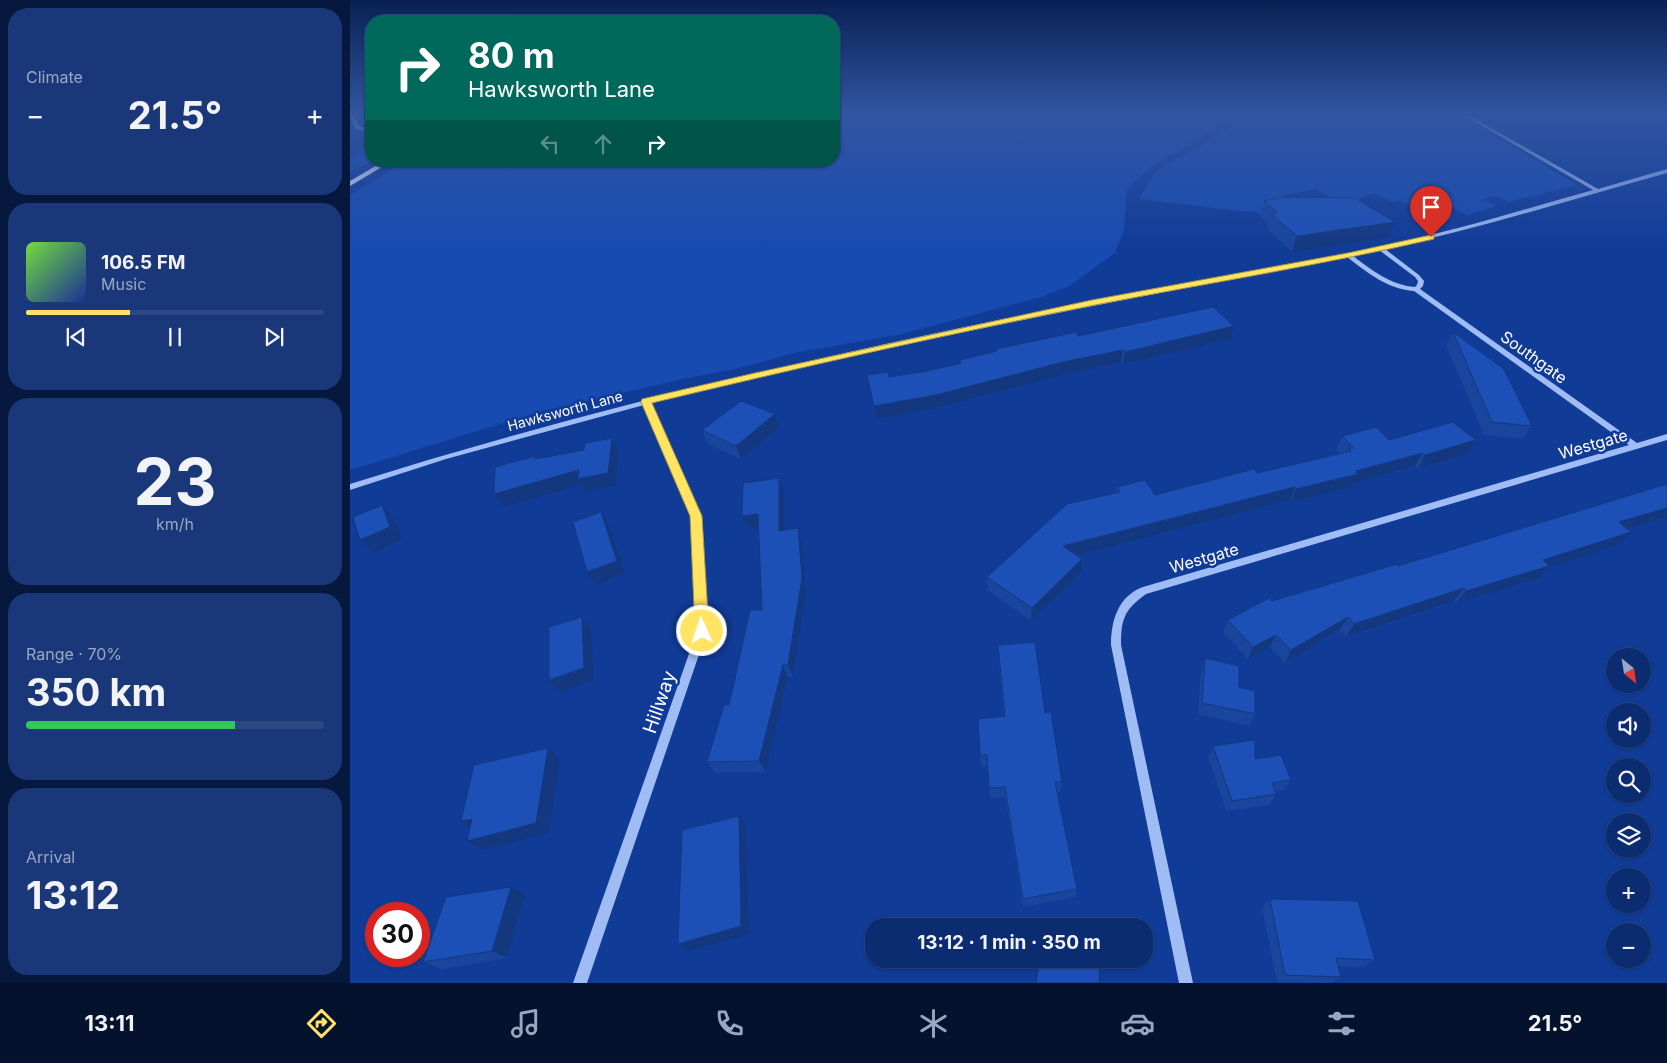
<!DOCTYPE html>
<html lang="en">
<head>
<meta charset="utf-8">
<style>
	:root { --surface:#0c2c71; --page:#1a3879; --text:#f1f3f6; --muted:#9aa7c3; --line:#2c4884; --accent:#ffe463 }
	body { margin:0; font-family:Inter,sans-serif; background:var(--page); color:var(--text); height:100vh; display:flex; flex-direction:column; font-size:19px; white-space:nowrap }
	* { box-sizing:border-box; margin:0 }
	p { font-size:16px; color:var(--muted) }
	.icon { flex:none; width:28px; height:28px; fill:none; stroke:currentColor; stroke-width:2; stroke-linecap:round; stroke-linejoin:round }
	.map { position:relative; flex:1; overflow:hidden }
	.sheet { display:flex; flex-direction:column; gap:8px; padding:8px; background:#07183e; width:350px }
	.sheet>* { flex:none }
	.banner { position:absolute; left:15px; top:15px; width:475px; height:152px; border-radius:20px; box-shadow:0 1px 4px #0004,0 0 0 1px var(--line); background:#00695c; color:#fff; overflow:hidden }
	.needle { width:32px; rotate:150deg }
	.tools { position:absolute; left:1256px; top:648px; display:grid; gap:10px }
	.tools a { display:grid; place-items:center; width:45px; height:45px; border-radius:50%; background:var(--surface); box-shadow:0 1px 4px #0004,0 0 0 1px var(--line); font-size:25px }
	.speed { position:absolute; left:15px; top:902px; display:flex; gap:10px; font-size:25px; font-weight:700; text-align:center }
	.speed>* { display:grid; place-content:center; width:65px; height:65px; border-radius:50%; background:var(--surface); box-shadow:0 1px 4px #0004,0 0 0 1px var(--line); line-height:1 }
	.speed .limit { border:8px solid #d22; background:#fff; color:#111 }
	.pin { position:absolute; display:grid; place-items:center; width:42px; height:42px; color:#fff; margin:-51px -21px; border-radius:50% 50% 50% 0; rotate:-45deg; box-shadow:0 0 5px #0007 }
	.pin .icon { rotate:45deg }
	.me { position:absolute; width:55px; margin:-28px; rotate:357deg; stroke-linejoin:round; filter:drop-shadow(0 0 4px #0008) }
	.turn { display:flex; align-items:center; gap:18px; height:105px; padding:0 20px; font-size:22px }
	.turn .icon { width:65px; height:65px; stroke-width:2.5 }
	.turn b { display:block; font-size:35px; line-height:42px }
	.lanes { display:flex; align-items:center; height:48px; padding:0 20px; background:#0003; justify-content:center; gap:25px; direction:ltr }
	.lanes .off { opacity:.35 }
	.big { font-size:38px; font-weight:700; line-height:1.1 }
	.sheet .tile { flex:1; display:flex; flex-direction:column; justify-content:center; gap:8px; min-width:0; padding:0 18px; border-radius:20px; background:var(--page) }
	.sheet .dial { align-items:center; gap:0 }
	.dial b { font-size:65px; line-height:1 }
	.song { display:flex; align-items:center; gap:15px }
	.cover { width:60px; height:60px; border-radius:8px; background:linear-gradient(135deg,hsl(100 70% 55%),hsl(230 70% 35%)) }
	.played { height:5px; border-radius:2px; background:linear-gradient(90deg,var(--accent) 35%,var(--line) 35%) }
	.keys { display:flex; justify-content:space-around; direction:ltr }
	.heat { display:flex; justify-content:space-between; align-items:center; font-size:28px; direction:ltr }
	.charge { height:8px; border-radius:4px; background:linear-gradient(90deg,#34c759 70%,var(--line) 0) }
	.trip { position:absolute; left:515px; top:918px; width:288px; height:50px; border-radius:20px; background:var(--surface); box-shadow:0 1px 4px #0004,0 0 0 1px var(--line); font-weight:700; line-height:50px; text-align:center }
	.menu { display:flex; height:80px; justify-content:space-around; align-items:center; background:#05122d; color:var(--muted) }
	.menu .icon { width:35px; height:35px }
	.menu .selected { color:var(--accent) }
	.menu b { font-size:22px; color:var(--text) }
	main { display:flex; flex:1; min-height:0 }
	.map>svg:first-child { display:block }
</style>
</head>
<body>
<main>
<section class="sheet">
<div class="tile"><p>Climate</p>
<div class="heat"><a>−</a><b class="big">21.5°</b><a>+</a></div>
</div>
<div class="tile">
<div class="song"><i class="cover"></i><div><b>106.5 FM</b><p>Music</p></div></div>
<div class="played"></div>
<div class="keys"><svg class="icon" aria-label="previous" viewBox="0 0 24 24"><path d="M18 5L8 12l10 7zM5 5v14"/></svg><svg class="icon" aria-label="pause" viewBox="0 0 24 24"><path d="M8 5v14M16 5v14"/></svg><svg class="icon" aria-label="next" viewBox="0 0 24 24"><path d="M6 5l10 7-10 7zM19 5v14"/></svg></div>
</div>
<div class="tile dial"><b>23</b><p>km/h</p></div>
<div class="tile"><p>Range · 70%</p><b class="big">350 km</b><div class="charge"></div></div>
<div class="tile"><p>Arrival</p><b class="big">13:12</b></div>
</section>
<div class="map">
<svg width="1317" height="983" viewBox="0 0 1317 983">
	<rect width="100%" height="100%" fill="#103b97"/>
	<g fill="#174bb2">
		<path d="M 484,112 L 879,112 L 874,123 L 801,167 L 777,189 L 774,231 L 765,253 L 719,286 L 691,297 L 552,334 L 449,352 L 385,369 L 338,378 L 196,410 L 0,470 L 0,195 L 57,161 L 484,161 Z"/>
		<path d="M 890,112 L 1106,112 L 1227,185 L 1158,202 L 1146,196 L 1133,199 L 1147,206 L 1117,215 L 1094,203 L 1082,206 L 1104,217 L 1094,221 L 1050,201 L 1043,202 L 1023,193 C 995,208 992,205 966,189 L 935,195 L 933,202 L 911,216 L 906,212 L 889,211 L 789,199 L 802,177 L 813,167 L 880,129 Z"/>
		<path d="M 21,145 L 21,161 L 0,172 L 0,158 Z"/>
	</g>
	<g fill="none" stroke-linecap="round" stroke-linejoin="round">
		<g fill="#a0bcf4" fill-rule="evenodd">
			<path d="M 0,112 L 2,113 L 9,126 L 21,131 L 21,133 L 5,128 L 0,117 Z"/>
			<path d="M 1108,112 L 1113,112 L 1248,189 L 1317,169 L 1317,173 C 1224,199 1130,228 1035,249 L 1069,275 L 1074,281 L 1073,286 L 1070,289 L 1287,443 L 1317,434 L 1317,440 L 796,594 C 774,610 771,619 771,645 L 843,983 L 829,983 L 761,645 C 761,621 768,596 793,587 L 1279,445 L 1064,291 C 1037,289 1018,273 997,257 C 764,301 531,346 300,403 L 351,516 L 357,631 L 237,983 L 223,983 L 347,631 L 341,516 L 294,405 L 96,459 L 0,490 L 0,484 C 243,407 492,351 742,301 C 853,279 966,262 1076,236 C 1132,223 1188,205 1243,190 ZM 1029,250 L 1065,277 L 1068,281 L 1067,285 L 1065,287 C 1040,285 1022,270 1003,256 Z"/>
		</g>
		<path fill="#edf2ff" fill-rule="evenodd" d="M 34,161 L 42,161 L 0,186 L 0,181 Z"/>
	</g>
	<g fill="#19459d">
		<path d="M 1132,112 L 1197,112 L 1194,117 L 1147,120 Z"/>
		<path d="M 914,201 L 1038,238 L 942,252 L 917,229 L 918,224 L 910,216 Z"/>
		<path d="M 1103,332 L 1182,426 L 1173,439 L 1134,435 L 1096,345 Z"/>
		<path d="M 728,336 L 881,339 L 773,364 L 771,362 L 713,375 L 587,408 L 526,419 L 517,375 L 539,377 L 577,371 L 610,363 L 610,360 L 646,351 L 646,349 Z"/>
		<path d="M 429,428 L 391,459 L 358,444 L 352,430 Z"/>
		<path d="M 992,436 L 1039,440 L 1126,440 L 1118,454 L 1068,468 L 1065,466 L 1004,483 L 1002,487 L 941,502 L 940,500 L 727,555 L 731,572 L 681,621 L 638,590 L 637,577 L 766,493 L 767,487 L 805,495 L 907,473 L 990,453 L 986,450 Z"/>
		<path d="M 1317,484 L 1317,517 L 1278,529 L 1268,545 L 1198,568 L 1188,579 L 1106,603 L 1104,601 L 996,637 L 990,629 L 935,663 L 920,647 L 898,659 L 873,632 L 878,620 L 922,601 L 1048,566 Z"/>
		<path d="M 434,491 L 434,531 L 448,528 L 452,541 L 456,591 L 443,677 L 438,677 L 416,772 L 365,773 L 357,762 L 379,705 L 412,610 L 408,528 L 397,529 L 392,516 Z"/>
		<path d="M 648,645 L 695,713 L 712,782 L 710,792 L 707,793 L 727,889 L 725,897 L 673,907 L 655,797 L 640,799 L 638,766 L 631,766 L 628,719 L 654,717 L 648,657 Z"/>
		<path d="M 855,658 L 889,687 L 905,714 L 899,726 L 848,714 L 851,671 Z"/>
		<path d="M 863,746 L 905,759 L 941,780 L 934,790 L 925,792 L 926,794 L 919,805 L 876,811 L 858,757 Z"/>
		<path d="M 175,895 L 157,958 L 91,969 L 73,962 Z"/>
		<path d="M 920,899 L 1025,960 L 1014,967 L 988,966 L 991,977 L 981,983 L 927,982 L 912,907 Z"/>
	</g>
	<g fill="#143880">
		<path d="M 1045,222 L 1038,238 L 942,252 L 947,236 Z"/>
		<path d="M 884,326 L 881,339 L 773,364 L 775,352 Z"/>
		<path d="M 773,350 L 771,362 L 713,375 L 587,408 L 526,419 L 524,406 L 713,362 Z"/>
		<path d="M 425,414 L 429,428 L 391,459 L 386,446 Z"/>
		<path d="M 262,438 L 269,452 L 265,486 L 235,492 L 231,485 L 154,507 L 144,494 Z"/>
		<path d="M 1126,440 L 1118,454 L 1068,468 L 1075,455 Z"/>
		<path d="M 1073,453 L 1065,466 L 1004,483 L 1002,487 L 941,502 L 946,489 L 1006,471 Z"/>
		<path d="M 429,478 L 434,491 L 434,545 L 429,531 Z"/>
		<path d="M 945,487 L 940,500 L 712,559 L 713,546 Z"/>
		<path d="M 32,505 L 44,518 L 52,540 L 23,553 L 10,540 Z"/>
		<path d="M 1317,508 L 1317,517 L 1257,535 L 1269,522 Z"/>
		<path d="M 251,512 L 259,525 L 275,573 L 246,585 L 237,572 Z"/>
		<path d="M 408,514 L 413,527 L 397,529 L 392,516 Z"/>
		<path d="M 448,528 L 452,541 L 456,591 L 443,677 L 438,665 Z"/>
		<path d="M 1281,532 L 1268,545 L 1198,568 L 1188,579 L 1106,603 L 1116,591 L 1193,560 Z"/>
		<path d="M 732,559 L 731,572 L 681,621 L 682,608 Z"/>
		<path d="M 1114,588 L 1104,601 L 996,637 L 1004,624 Z"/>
		<path d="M 232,617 L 241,629 L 244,680 L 210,692 L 199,680 Z"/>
		<path d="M 998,617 L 990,629 L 935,663 L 941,650 Z"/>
		<path d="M 926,635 L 920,647 L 898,659 L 903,647 Z"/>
		<path d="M 433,665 L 438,677 L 416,772 L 409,761 Z"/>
		<path d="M 198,748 L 210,759 L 199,833 L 132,850 L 117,841 Z"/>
		<path d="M 389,816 L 396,826 L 399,934 L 338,951 L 328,944 Z"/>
		<path d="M 122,819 L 126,831 L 111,821 Z"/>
		<path d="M 161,887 L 175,895 L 157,958 L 142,951 Z"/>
	</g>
	<g fill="#1d50b7" stroke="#143880">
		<path d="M 935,197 L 1005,198 L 1045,222 L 947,236 L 921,214 L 927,213 L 914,201 Z"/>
		<path d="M 863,307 L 884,326 L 775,352 L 773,350 L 713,362 L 586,395 L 524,406 L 517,375 L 538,372 L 539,377 L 577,371 L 611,363 L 610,360 L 647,351 L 646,349 L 726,332 L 728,336 Z"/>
		<path d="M 1103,332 L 1154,369 L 1182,426 L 1142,422 Z"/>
		<path d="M 391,401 L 425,414 L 386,446 L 352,430 Z"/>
		<path d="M 1103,422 L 1126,440 L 1075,455 L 1073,453 L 1006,471 L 1008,474 L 946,489 L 945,487 L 713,546 L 732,559 L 682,608 L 637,577 L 717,504 L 770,492 L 767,487 L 795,480 L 805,495 L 904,469 L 907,473 L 1001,451 L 999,449 L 1004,448 L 992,436 L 1026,427 L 1039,440 Z"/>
		<path d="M 262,438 L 258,473 L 227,479 L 229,470 L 144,494 L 145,467 L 185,456 L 185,459 L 234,450 L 235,443 Z"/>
		<path d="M 429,478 L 429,531 L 448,528 L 452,578 L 438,665 L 433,665 L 409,761 L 357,762 L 374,705 L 379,705 L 400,610 L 412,610 L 408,514 L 392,516 L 393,483 Z"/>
		<path d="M 1317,484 L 1317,508 L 1269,522 L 1281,532 L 1193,560 L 1199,566 L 1116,591 L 1114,588 L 1004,624 L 998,617 L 941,650 L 926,635 L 903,647 L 878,620 L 919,598 L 922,601 L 1047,564 L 1048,566 Z"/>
		<path d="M 32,505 L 40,527 L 10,540 L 3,517 Z"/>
		<path d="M 251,512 L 267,561 L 237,572 L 223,522 Z"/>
		<path d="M 232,617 L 234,668 L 199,680 L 199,627 Z"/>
		<path d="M 685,642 L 695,713 L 701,712 L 712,782 L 705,782 L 727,889 L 673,899 L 655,787 L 639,788 L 637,755 L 630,755 L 628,719 L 655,716 L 648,645 Z"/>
		<path d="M 855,658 L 889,666 L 889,687 L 905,691 L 905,714 L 852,703 Z"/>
		<path d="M 905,740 L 905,759 L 931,755 L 941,780 L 922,783 L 926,794 L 882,801 L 863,746 Z"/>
		<path d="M 198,748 L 186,823 L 117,841 L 122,819 L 111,821 L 124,765 Z"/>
		<path d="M 389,816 L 391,926 L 328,944 L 332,830 Z"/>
		<path d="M 161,887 L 142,951 L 73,962 L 96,897 Z"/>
		<path d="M 920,899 L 1008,901 L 1025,960 L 986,958 L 991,977 L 935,975 Z"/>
		<path d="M 689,959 L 750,959 L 749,983 L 686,983 Z"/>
	</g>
	<linearGradient id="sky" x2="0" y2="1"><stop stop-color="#092053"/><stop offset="0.45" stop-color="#3155a1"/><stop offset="1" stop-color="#3155a1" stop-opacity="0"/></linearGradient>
	<rect width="1317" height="250" fill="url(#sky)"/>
	<path fill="#ffe463" stroke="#a69440" d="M 1081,235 L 1084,235 L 1084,239 C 972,265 858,283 745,305 C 597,334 448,368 302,403 L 352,516 L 359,631 L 357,635 L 352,637 L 347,635 L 345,631 L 340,516 L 291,402 L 292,399 L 405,373 L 742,300 L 998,253 Z"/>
	<g text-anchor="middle" stroke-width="5" stroke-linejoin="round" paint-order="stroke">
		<g font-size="14" fill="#fff" stroke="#103b97">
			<text transform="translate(215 411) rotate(-15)" y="5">Hawksworth Lane</text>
		</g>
		<g font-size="16" fill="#fff" stroke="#103b97">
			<text transform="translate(1184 357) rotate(36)" y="6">Southgate</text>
			<text transform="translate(1243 444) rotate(-16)" y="6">Westgate</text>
			<text transform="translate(854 558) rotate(-16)" y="6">Westgate</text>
		</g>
		<g font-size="19" fill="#fff" stroke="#103b97">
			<text transform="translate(309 702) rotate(-71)" y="7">Hillway</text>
		</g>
	</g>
</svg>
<div class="tools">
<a><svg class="needle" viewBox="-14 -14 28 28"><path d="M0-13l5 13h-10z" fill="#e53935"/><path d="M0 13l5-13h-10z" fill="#9aa7c3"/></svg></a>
<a><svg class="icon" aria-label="sound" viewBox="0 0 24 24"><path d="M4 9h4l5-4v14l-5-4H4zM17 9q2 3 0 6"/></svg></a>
<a><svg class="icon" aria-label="search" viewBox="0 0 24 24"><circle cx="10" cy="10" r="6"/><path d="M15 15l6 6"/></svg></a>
<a><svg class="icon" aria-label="layers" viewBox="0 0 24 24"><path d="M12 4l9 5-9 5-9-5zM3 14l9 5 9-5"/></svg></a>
<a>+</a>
<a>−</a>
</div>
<div class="speed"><div class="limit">30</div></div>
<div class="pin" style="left:1081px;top:237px;background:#d93025"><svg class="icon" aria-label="arrive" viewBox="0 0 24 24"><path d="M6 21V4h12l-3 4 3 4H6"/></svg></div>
<svg class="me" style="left:352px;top:631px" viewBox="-20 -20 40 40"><circle r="17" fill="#ffe463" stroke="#fff" stroke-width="3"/><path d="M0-11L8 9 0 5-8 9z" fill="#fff"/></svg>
<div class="trip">13:12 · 1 min · 350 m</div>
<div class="banner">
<div class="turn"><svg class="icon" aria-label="right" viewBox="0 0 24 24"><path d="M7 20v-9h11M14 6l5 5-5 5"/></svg><div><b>80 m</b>Hawksworth Lane</div></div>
<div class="lanes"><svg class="icon off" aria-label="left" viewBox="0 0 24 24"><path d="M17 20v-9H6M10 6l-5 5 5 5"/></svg><svg class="icon off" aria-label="ahead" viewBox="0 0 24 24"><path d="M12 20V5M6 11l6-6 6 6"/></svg><svg class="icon" aria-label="right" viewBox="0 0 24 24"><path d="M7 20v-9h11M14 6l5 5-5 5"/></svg></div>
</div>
</div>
</main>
<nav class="menu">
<b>13:11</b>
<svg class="icon selected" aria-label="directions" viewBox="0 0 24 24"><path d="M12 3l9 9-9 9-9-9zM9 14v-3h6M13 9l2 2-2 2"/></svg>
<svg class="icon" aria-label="music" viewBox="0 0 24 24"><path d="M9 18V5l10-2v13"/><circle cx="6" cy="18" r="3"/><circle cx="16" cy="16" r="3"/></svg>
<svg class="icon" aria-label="phone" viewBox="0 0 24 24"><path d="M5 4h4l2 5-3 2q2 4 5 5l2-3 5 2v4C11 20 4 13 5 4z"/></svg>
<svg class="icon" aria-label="climate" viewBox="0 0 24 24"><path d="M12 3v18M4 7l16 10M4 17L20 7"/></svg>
<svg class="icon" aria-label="car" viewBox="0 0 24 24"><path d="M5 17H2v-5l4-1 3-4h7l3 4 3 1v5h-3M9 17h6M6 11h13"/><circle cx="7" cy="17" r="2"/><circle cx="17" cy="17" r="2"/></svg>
<svg class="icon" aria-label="filters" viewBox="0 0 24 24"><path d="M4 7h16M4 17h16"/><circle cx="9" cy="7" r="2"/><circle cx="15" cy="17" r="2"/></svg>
<b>21.5°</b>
</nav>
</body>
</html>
